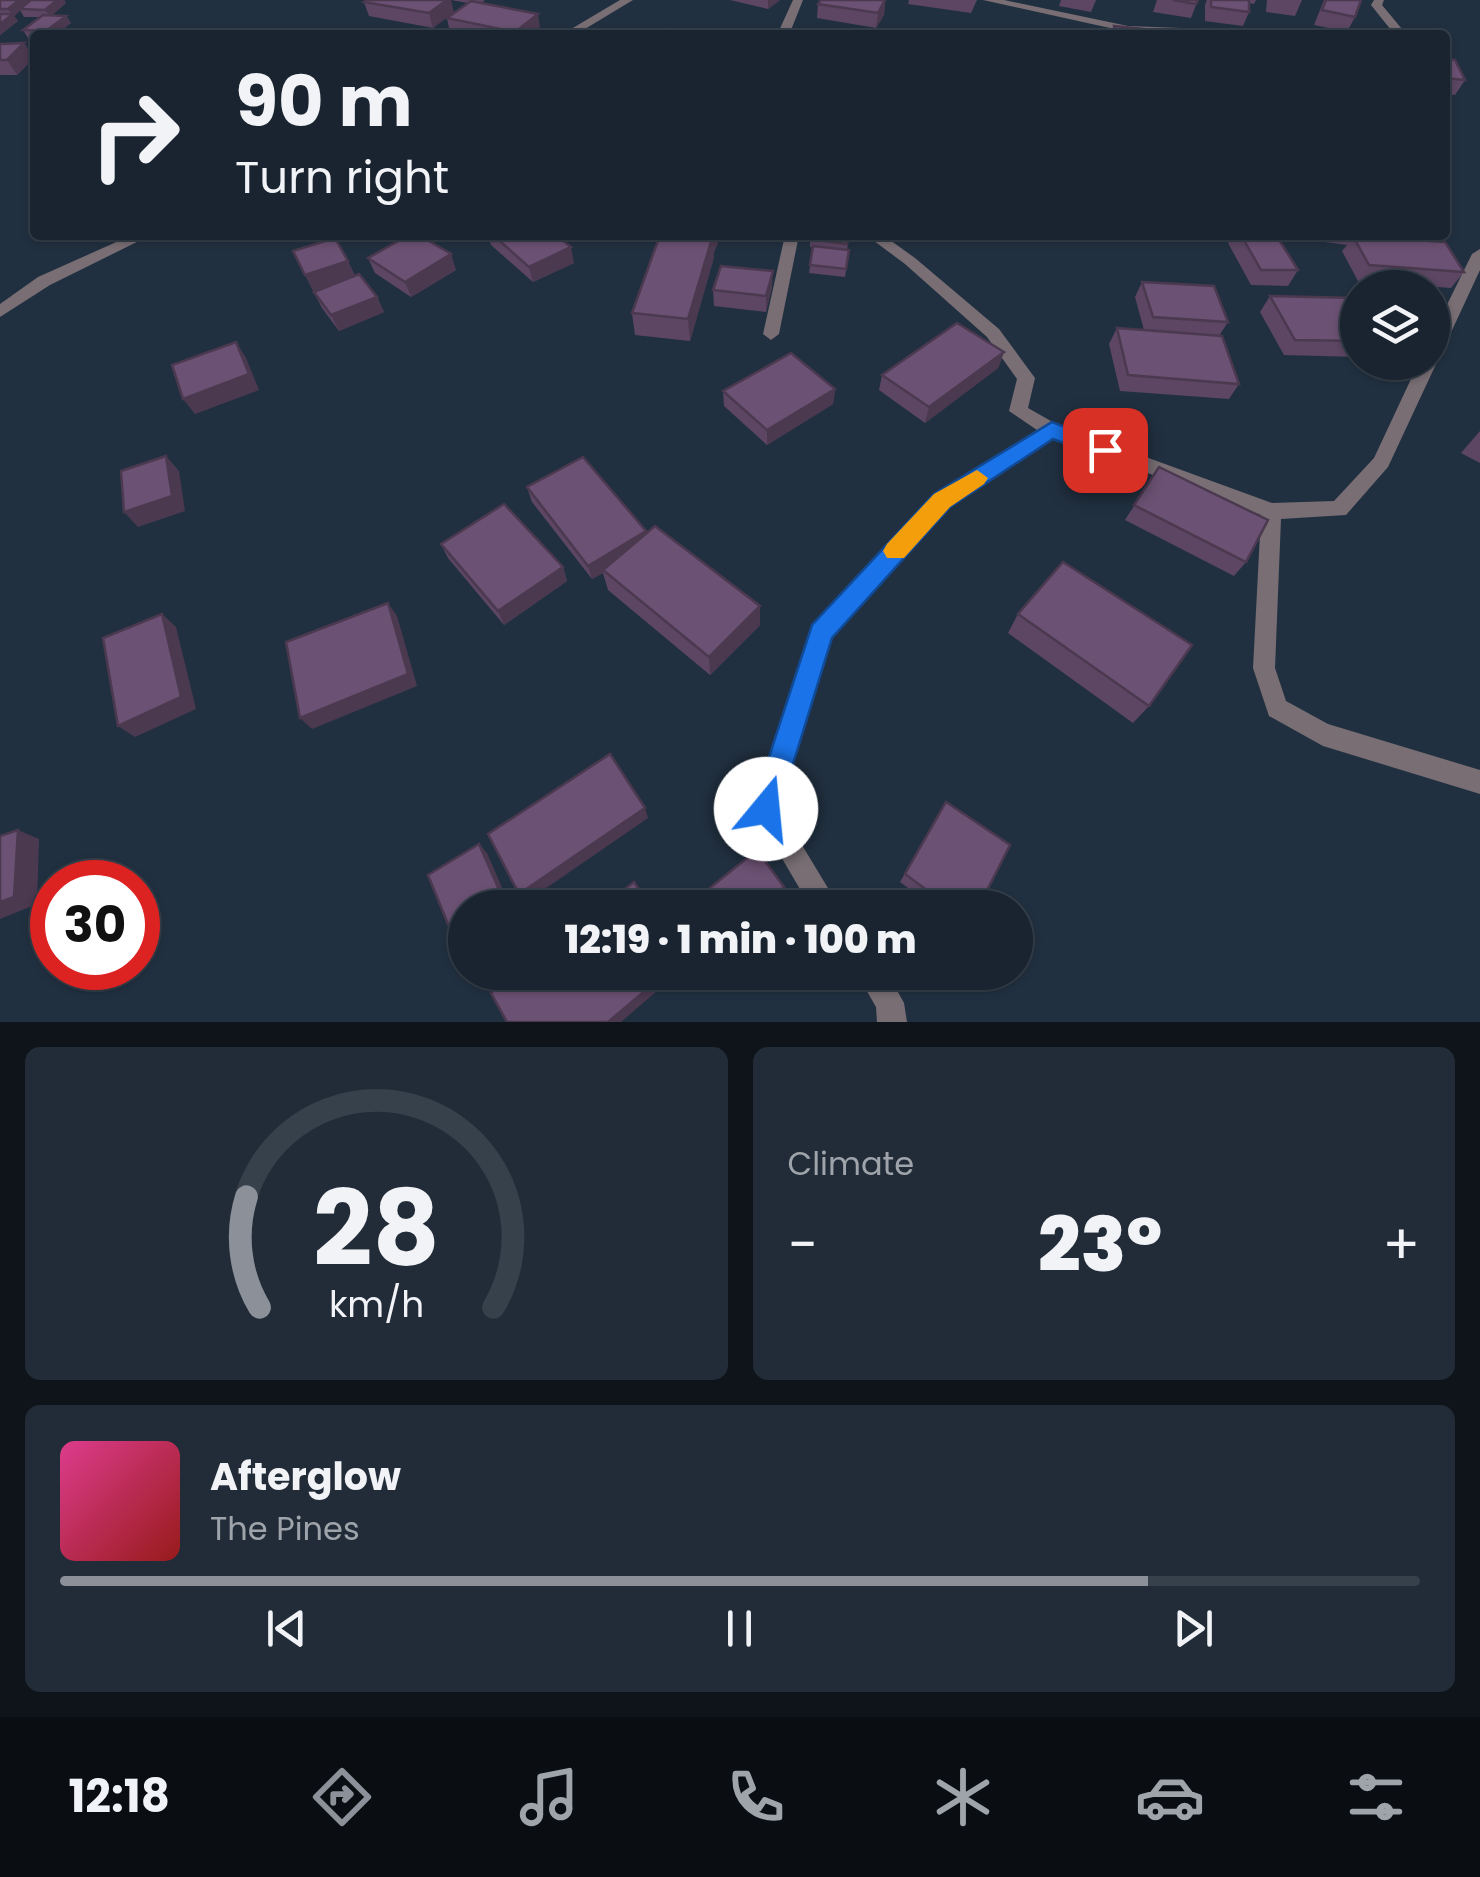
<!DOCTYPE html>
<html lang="en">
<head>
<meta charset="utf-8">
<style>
	:root { --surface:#192430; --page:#222c38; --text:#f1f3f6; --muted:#9fa4ab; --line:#37414c; --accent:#8c9099 }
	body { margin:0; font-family:Poppins,sans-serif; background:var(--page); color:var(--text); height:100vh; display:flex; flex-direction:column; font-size:38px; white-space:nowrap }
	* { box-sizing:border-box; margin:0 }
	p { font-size:32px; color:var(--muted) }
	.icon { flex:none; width:55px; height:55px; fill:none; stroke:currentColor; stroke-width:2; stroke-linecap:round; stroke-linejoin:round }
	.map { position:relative; height:1022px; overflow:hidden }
	.sheet { display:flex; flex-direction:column; gap:25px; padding:25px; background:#0e141a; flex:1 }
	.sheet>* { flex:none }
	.guide { position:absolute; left:30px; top:30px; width:1420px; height:210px; border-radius:10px; box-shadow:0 2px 8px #0004,0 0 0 2px var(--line); background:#192430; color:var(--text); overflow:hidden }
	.tools { position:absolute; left:1340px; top:270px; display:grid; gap:20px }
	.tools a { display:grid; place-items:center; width:110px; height:110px; border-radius:50%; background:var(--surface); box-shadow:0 2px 8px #0004,0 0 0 2px var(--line); font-size:50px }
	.speed { position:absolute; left:30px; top:860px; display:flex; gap:20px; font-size:50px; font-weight:700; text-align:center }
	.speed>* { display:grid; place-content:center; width:130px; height:130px; border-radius:50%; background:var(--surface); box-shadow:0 2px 8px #0004,0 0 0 2px var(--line); line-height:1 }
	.speed .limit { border:15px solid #d22; background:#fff; color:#111 }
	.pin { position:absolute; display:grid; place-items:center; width:85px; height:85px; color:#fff; margin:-42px; border-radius:20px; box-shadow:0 5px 15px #0006 }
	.me { position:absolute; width:110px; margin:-55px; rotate:17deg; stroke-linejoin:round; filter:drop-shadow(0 0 8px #0008) }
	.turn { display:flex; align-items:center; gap:35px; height:210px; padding:0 40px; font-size:45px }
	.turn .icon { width:130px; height:130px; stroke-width:2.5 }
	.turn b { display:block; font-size:70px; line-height:85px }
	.big { font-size:75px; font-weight:800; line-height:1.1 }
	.sheet .widget { flex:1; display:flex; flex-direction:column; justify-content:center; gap:15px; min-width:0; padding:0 35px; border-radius:15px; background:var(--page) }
	.sheet .dial { align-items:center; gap:0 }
	.dial svg { height:260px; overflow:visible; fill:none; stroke:var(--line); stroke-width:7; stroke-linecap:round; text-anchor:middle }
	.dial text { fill:var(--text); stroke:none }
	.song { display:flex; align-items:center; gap:30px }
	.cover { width:120px; height:120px; border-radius:15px; background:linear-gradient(135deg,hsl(330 70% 55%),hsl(0 70% 35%)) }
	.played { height:10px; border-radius:5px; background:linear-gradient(90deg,var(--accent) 80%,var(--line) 80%) }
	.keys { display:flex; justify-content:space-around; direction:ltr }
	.heat { display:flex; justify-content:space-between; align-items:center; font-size:55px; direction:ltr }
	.sheet .tiles { flex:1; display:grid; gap:25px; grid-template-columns:1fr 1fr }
	.widget:last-child { grid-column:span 2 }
	.trip { position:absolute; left:448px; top:890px; width:585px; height:100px; border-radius:50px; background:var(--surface); box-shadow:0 2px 8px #0004,0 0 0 2px var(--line); font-weight:800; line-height:100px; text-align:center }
	.dock { display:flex; height:160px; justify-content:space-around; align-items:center; background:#0a0e13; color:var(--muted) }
	.dock .icon { width:70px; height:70px }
	.dock .active { color:var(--accent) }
	.dock b { font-size:45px; color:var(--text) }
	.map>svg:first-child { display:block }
</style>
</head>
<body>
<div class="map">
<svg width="1480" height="1022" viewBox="0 0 1480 1022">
	<rect width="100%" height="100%" fill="#213040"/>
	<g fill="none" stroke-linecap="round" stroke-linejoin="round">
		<g fill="#786e74" fill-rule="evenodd">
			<path d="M 620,0 L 633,0 L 575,35 L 561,35 Z"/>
			<path d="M 793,0 L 803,0 L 789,35 L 777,35 Z"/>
			<path d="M 983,0 L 1004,0 L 1128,26 L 1287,32 L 1293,35 L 1128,32 Z"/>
			<path d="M 1374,0 L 1384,0 L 1382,5 L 1407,35 L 1395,35 L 1371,5 Z"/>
			<path d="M 132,235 L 151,235 L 50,285 L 0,317 L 0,304 L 38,277 Z"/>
			<path d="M 785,235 L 799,235 L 779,334 L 771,340 L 763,334 Z"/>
			<path d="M 866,235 L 883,235 L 915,258 L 999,329 L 1035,378 L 1028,408 L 1058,425 L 1272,503 L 1334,501 L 1374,458 L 1419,362 L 1432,362 L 1432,335 L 1472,254 L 1480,249 L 1480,270 L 1441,354 L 1435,359 L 1437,362 L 1388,467 L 1346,515 L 1281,519 L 1275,668 L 1286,701 L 1328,724 L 1480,770 L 1480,794 L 1323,746 L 1269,716 L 1253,668 L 1261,515 L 1053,438 L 949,507 L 831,638 L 779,807 L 840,908 L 811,908 L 753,809 L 813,626 L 935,495 L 1037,430 L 1009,411 L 1017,379 L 987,337 L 905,264 Z"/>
			<path d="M 856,972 L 887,972 L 904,1003 L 907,1022 L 877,1022 L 876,1007 Z"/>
		</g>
	</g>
	<g fill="#5c4663">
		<path d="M 0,0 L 64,0 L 66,3 L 52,15 L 66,16 L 71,23 L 55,35 L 35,35 L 35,38 L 28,38 L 23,30 L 41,17 L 24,17 L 20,10 L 14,16 L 18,21 L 0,35 Z"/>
		<path d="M 451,0 L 485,0 L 481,3 L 540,28 L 532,35 L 462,35 L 450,33 L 447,18 L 468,3 Z"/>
		<path d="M 730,0 L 780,0 L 768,9 Z"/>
		<path d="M 885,0 L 884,15 L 876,28 L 817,18 L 818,4 Z"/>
		<path d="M 909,0 L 977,0 L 971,13 L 908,4 Z"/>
		<path d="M 1061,0 L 1096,0 L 1091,12 L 1059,6 Z"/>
		<path d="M 1157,0 L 1198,0 L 1191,18 L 1153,12 Z"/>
		<path d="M 1207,0 L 1256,0 L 1254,4 L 1249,3 L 1249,12 L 1243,26 L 1205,21 L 1205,5 Z"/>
		<path d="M 1267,0 L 1302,0 L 1295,16 L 1266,12 Z"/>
		<path d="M 1324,0 L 1361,0 L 1355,17 L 1347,32 L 1314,25 Z"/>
		<path d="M 364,2 L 454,12 L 433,28 L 369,16 Z"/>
		<path d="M 24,43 L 34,58 L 17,75 L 0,75 L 0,44 Z"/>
		<path d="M 1445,59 L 1465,80 L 1455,95 L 1445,94 Z"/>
		<path d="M 488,235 L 556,235 L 574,263 L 533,282 L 491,245 Z"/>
		<path d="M 657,235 L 721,235 L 714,252 L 714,257 L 690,341 L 635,335 L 632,313 L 658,241 Z"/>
		<path d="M 850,235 L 847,249 L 849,250 L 845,277 L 809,273 L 813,247 L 810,247 L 810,239 Z"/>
		<path d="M 984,235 L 1028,235 L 1026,241 Z"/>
		<path d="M 1233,235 L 1288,235 L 1277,235 L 1298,270 L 1288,286 L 1251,285 L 1228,243 Z"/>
		<path d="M 1294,235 L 1363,235 L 1362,236 L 1464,272 L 1451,288 L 1358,281 L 1342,251 L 1347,245 L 1295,238 Z"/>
		<path d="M 368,258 L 456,270 L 411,297 L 375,273 Z"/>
		<path d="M 348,261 L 355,276 L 377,297 L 384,312 L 339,331 L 322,308 L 314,292 L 343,281 L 313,291 Z"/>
		<path d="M 1142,282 L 1228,322 L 1219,336 L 1239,384 L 1229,399 L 1120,391 L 1109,344 L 1117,328 L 1144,330 L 1135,297 Z"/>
		<path d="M 772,287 L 766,312 L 714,306 L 713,290 Z"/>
		<path d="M 1270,296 L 1358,301 L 1358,357 L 1284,355 L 1260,312 Z"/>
		<path d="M 1004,352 L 998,368 L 925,423 L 879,390 L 882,375 Z"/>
		<path d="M 835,389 L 833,404 L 767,445 L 724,406 L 723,391 Z"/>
		<path d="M 1480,431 L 1480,463 L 1461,453 Z"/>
		<path d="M 1159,467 L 1246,562 L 1234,576 L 1125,520 Z"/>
		<path d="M 527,487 L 646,531 L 760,625 L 710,675 L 608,590 L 603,573 L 592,579 L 532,502 Z"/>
		<path d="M 441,544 L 563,567 L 567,581 L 504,625 L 448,558 Z"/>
		<path d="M 1018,614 L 1149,706 L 1133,723 L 1008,633 Z"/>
		<path d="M 946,802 L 978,908 L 935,908 L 900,882 Z"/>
	</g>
	<g fill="#4b3950">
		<path d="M 19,0 L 30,0 L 31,2 L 14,16 L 18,21 L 0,35 L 0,24 L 12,15 L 8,9 Z"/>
		<path d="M 57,0 L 64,0 L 66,3 L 50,17 L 45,10 Z"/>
		<path d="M 447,0 L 451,0 L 454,12 L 433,28 L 429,13 Z"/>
		<path d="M 768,0 L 780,0 L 768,9 Z"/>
		<path d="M 885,0 L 884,15 L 876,28 L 878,13 Z"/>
		<path d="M 538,14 L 540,28 L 532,35 L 516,35 L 515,32 Z"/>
		<path d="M 66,16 L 71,23 L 55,35 L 49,35 L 46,31 Z"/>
		<path d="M 24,43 L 34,58 L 17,75 L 7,60 Z"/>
		<path d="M 714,235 L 721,235 L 714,252 L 714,257 L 690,341 L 688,319 Z"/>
		<path d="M 571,247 L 574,263 L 533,282 L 529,267 Z"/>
		<path d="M 451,254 L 456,270 L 411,297 L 405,282 Z"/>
		<path d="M 348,261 L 355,277 L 313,291 L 305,275 Z"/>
		<path d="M 773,271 L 772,287 L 766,312 L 766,296 Z"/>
		<path d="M 377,297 L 384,312 L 339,331 L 331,315 Z"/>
		<path d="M 236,342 L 246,358 L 259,390 L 195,414 L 183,399 Z"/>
		<path d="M 1004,352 L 998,368 L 925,423 L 929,407 Z"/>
		<path d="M 835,389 L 833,404 L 767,445 L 767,430 Z"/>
		<path d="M 166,456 L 179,471 L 185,511 L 138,527 L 124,512 Z"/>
		<path d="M 646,531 L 648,545 L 592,579 L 588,566 Z"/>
		<path d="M 563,567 L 567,581 L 504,625 L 498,611 Z"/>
		<path d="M 388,603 L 397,616 L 417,686 L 312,729 L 300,718 Z"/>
		<path d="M 760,606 L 760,625 L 710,675 L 709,657 Z"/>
		<path d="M 162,614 L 176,627 L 196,709 L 135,737 L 118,726 Z"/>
		<path d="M 645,808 L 648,818 L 526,902 L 519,894 Z"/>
		<path d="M 18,830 L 39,839 L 37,904 L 0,919 L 0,902 Z"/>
		<path d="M 479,844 L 487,853 L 511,908 L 507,908 Z"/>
		<path d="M 784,887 L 783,895 L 768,908 L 760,908 Z"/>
		<path d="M 667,972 L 670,972 L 672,978 L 621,1022 L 608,1022 Z"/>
		<path d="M 684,972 L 692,972 L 679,983 L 677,978 Z"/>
	</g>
	<g fill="#6b5173" stroke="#4b3950" stroke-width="2.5">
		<path d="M 0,0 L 19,0 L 8,9 L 0,9 Z"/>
		<path d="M 31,0 L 57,0 L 45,10 L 20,9 Z"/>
		<path d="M 367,0 L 447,0 L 429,13 L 364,2 Z"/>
		<path d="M 821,0 L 885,0 L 878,13 L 818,4 Z"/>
		<path d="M 1173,0 L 1198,0 L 1196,4 Z"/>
		<path d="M 1211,0 L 1249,0 L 1249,12 L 1211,7 Z"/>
		<path d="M 1326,0 L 1361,0 L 1355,17 L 1322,10 Z"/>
		<path d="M 471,1 L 538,14 L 515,32 L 447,18 Z"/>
		<path d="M 0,14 L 13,14 L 0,24 Z"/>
		<path d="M 43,15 L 66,16 L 46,31 L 23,30 Z"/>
		<path d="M 1114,26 L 1153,30 L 1154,35 L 1116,35 Z"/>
		<path d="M 668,29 L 677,31 L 671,35 L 658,34 Z"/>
		<path d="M 1209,29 L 1259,32 L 1260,35 L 1212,35 Z"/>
		<path d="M 24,43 L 7,60 L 0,60 L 0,44 Z"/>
		<path d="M 1445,59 L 1455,60 L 1465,80 L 1445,78 Z"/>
		<path d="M 409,235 L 419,235 L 451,254 L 405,282 L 368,258 Z"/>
		<path d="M 493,235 L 556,235 L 571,247 L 529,267 Z"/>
		<path d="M 660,235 L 713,235 L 688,319 L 632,313 Z"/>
		<path d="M 811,235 L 849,235 L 847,244 L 810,239 Z"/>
		<path d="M 1241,235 L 1276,235 L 1298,270 L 1261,270 Z"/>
		<path d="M 1353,236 L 1445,242 L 1464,272 L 1369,265 Z"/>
		<path d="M 335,238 L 348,261 L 305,275 L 293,251 Z"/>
		<path d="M 813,246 L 849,250 L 846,269 L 810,265 Z"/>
		<path d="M 721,266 L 773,271 L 766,296 L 713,290 Z"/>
		<path d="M 359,274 L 377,297 L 331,315 L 314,292 Z"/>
		<path d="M 1142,282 L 1214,286 L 1228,322 L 1153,317 Z"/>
		<path d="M 1270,296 L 1356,298 L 1358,301 L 1358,341 L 1295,340 Z"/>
		<path d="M 957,323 L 1004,352 L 929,407 L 882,375 Z"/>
		<path d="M 1117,328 L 1222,336 L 1239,384 L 1128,375 Z"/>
		<path d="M 236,342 L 249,374 L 183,399 L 172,365 Z"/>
		<path d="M 791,353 L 835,389 L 767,430 L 723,391 Z"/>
		<path d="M 166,456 L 172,496 L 124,512 L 121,471 Z"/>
		<path d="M 583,457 L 646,531 L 588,566 L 527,487 Z"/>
		<path d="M 1159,467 L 1268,520 L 1246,562 L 1134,505 Z"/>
		<path d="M 504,504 L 563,567 L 498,611 L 441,544 Z"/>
		<path d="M 655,526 L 760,606 L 709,657 L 603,570 Z"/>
		<path d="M 1063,562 L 1192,645 L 1149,706 L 1018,614 Z"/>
		<path d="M 388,603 L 408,674 L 300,718 L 286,642 Z"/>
		<path d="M 162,614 L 181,697 L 118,726 L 103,638 Z"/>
		<path d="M 610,754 L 645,808 L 519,894 L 488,834 Z"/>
		<path d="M 946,802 L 1010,845 L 978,908 L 951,908 L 905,874 Z"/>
		<path d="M 18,830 L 14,897 L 0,902 L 0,836 Z"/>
		<path d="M 479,844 L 507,908 L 465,908 L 464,963 L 428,875 Z"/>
		<path d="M 757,850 L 784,887 L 760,908 L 700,908 L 695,900 Z"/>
		<path d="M 634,882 L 651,908 L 601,908 Z"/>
		<path d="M 676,890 L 688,908 L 653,908 Z"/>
		<path d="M 517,972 L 667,972 L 608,1022 L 507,1022 L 491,993 Z"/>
	</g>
	<path fill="#1a73e8" stroke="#114b97" stroke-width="2.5" d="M 1052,422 L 1112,445 L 1115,450 L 1105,459 L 1053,439 L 950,507 L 832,638 L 776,819 L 766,823 L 756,819 L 752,809 L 812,625 L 934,494 Z"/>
	<path fill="#f59e0b" d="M 977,470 L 988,478 L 984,484 L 950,507 L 904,558 L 887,558 L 883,551 L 887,544 L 934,494 Z"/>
</svg>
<div class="tools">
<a><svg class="icon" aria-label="layers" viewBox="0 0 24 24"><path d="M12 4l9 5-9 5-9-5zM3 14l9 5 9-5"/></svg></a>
</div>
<div class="speed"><div class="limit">30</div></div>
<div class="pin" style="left:1105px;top:450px;background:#d93025"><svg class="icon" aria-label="arrive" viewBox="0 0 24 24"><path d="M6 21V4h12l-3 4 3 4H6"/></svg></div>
<svg class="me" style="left:766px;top:809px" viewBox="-20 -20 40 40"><circle r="19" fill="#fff"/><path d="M0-13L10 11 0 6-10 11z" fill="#1a73e8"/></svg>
<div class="trip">12:19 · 1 min · 100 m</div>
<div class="guide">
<div class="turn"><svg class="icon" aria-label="right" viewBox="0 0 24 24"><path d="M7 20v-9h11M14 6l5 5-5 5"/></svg><div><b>90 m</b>Turn right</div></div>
</div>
</div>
<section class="sheet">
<div class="tiles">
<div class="widget dial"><svg viewBox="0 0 100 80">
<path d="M14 69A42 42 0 1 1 86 69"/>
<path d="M14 69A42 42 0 0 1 10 35" stroke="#8c9099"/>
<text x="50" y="56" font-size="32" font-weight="700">28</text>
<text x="50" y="72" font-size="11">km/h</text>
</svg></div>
<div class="widget"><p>Climate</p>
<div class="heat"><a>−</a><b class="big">23°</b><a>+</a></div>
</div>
<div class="widget">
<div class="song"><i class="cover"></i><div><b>Afterglow</b><p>The Pines</p></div></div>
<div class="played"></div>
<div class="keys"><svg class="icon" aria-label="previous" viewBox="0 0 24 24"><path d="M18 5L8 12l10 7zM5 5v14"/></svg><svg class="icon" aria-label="pause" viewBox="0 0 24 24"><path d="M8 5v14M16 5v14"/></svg><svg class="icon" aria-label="next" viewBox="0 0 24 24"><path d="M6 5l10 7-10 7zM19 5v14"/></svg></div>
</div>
</div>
</section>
<nav class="dock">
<b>12:18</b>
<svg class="icon active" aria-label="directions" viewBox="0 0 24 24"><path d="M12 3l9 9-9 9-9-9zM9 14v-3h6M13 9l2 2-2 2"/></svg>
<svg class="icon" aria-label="music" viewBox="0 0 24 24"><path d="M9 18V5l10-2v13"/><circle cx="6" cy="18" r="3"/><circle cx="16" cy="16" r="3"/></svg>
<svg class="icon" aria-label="phone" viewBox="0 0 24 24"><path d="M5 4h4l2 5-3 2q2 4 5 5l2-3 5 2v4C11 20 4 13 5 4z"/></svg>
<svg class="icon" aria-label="climate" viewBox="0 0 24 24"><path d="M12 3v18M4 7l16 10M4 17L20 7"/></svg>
<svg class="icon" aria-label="car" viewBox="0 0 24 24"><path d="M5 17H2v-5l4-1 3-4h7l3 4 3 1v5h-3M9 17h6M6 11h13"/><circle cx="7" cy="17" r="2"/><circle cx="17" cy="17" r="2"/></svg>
<svg class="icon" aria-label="filters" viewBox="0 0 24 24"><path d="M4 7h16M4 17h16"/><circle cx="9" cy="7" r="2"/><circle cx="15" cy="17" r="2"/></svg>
</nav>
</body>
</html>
